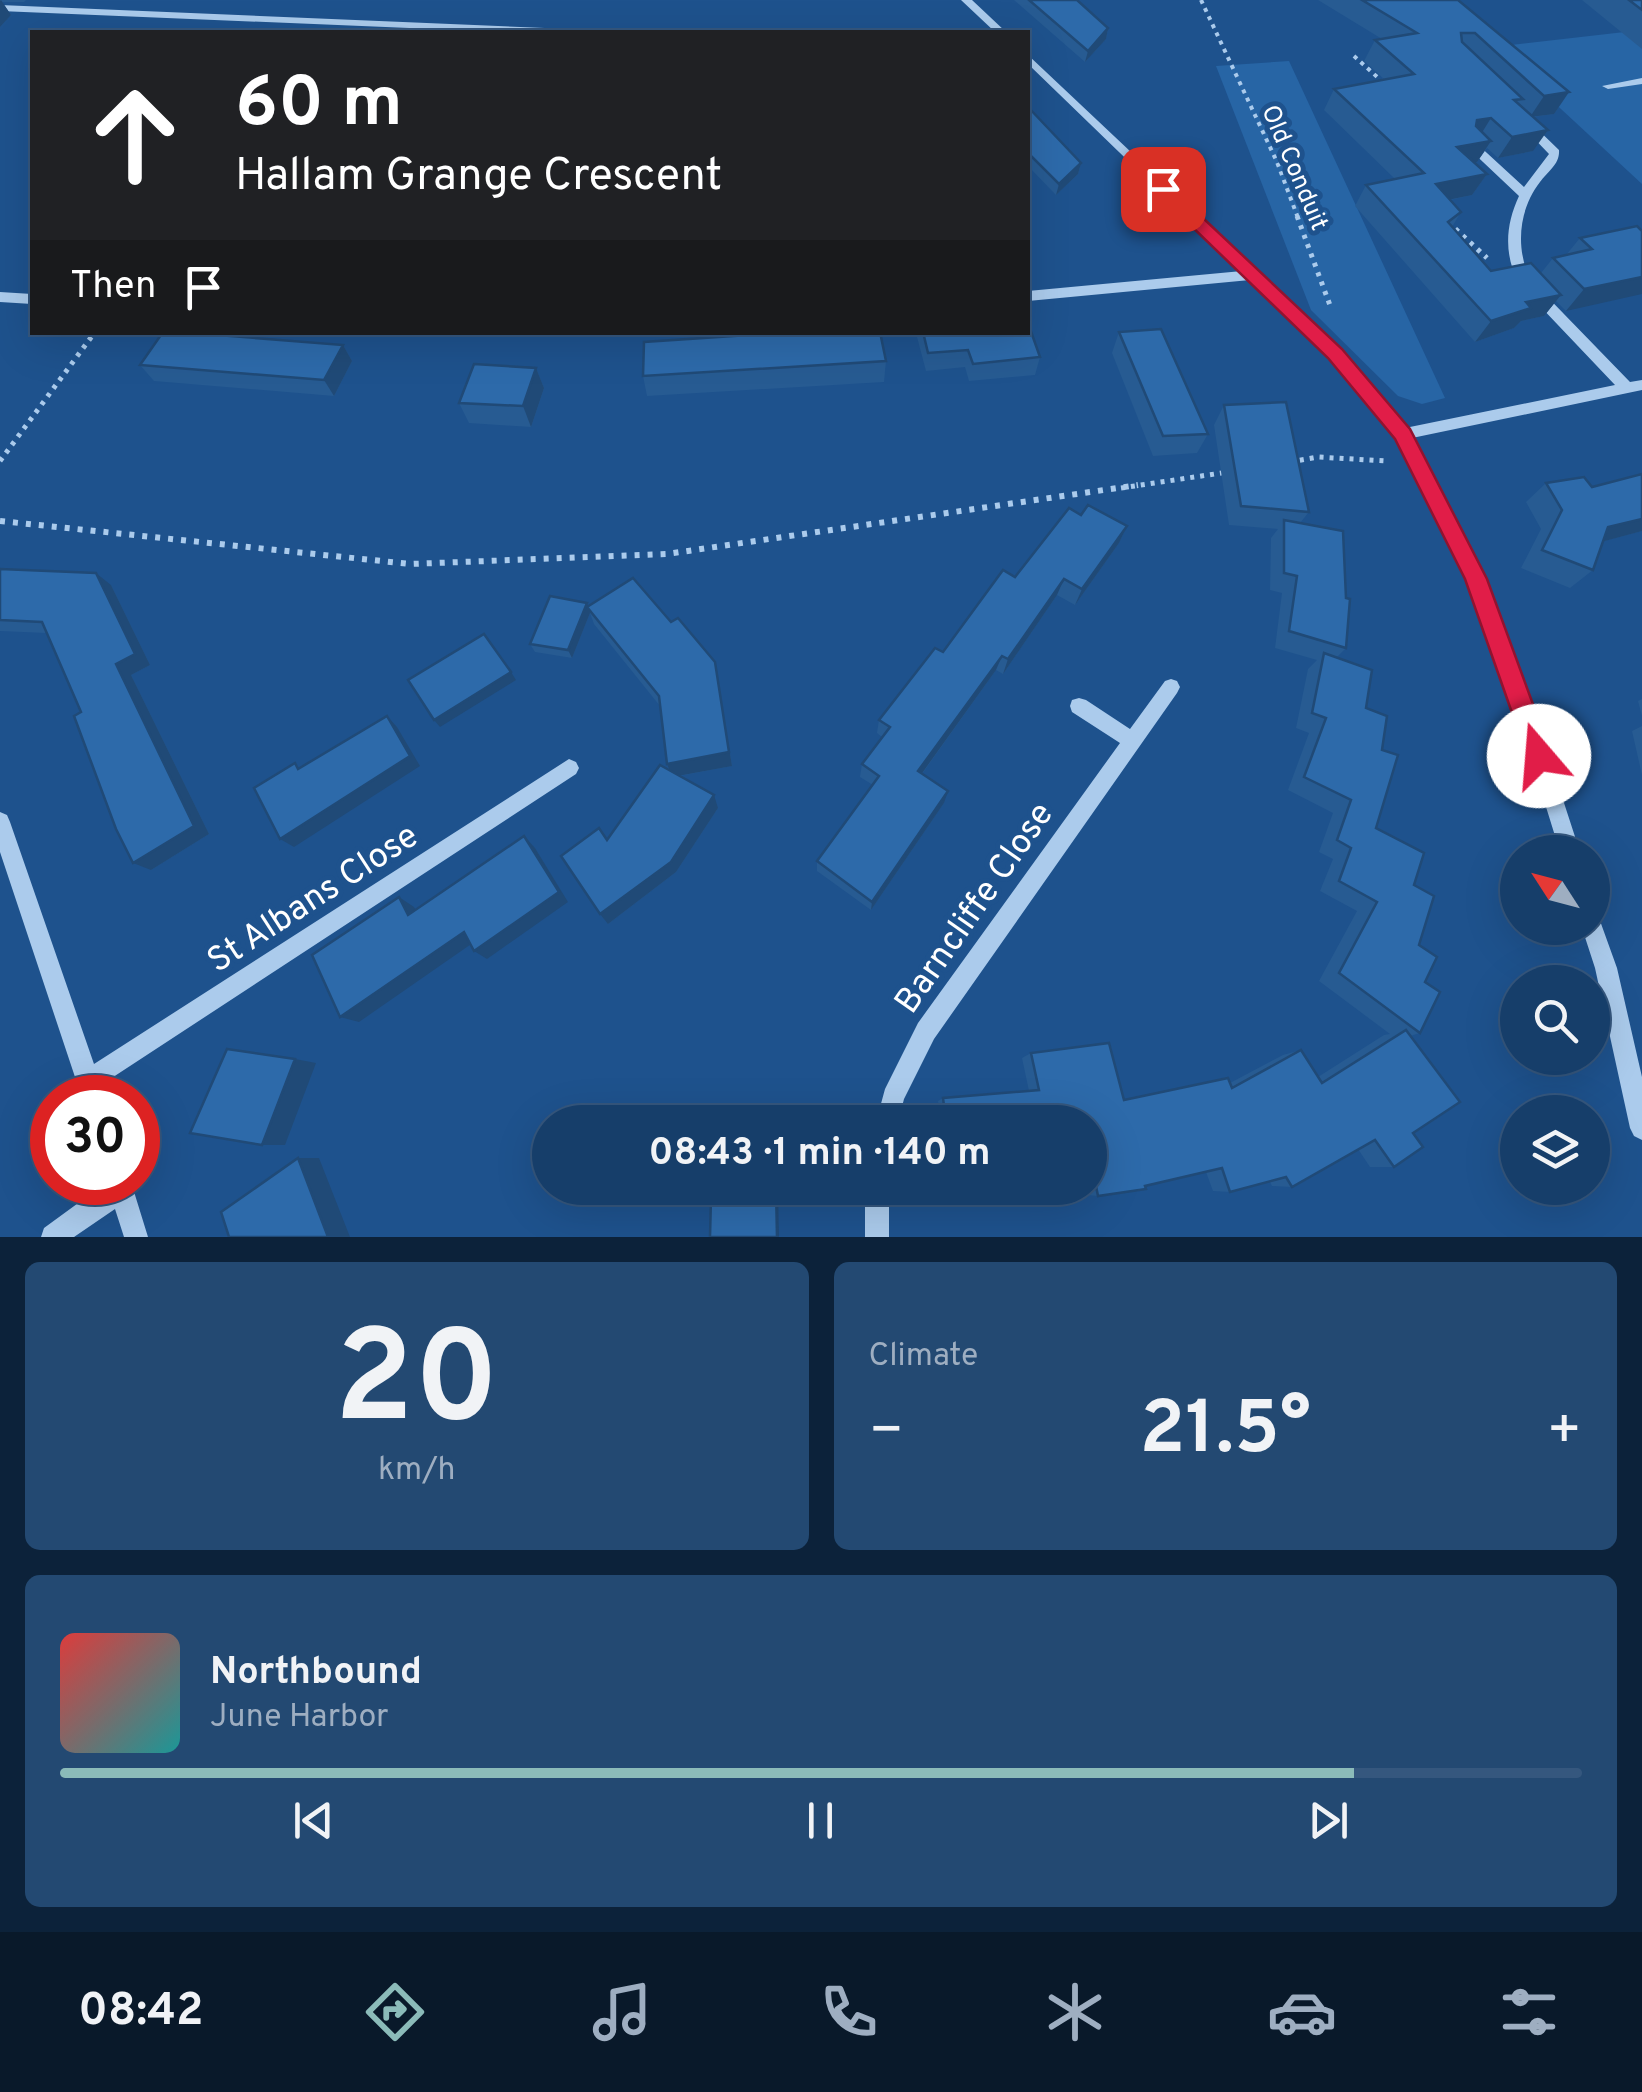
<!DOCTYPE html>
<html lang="en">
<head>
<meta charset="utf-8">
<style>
	:root { --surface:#163e6a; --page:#234972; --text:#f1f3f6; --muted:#9eaec1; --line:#35577e; --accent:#8bbbb9 }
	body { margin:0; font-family:Overpass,sans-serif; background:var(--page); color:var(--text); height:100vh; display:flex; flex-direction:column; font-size:38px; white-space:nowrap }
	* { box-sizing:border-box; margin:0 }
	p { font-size:32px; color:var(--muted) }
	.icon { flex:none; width:55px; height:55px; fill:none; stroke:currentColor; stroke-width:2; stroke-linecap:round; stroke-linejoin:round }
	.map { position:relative; height:1237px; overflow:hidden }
	.details { display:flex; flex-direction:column; gap:25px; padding:25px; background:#0c223a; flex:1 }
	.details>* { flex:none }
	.guide { position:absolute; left:30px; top:30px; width:1000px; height:305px; border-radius:0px; box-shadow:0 10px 40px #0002,0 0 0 2px var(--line); background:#202124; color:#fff; overflow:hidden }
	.needle { width:65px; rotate:306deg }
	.buttons { position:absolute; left:1500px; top:835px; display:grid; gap:20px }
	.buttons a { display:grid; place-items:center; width:110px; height:110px; border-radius:50%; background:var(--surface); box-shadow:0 10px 40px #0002,0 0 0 2px var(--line); font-size:50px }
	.speed { position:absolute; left:30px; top:1075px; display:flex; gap:20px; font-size:50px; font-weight:700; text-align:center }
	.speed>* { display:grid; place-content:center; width:130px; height:130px; border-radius:50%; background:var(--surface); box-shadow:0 10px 40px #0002,0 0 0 2px var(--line); line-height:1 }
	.speed .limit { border:15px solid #d22; background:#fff; color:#111 }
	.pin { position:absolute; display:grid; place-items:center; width:85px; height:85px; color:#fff; margin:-42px; border-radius:20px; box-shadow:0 5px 15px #0006 }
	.me { position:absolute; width:110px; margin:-55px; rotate:342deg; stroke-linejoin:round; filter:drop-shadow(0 0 8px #0008) }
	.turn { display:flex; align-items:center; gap:35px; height:210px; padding:0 40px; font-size:45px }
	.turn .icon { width:130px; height:130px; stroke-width:2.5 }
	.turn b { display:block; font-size:70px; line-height:85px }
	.then { display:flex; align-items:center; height:95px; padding:0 40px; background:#0003; gap:20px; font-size:38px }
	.big { font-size:75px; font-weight:700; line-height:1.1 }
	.details .widget { flex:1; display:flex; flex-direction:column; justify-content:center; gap:15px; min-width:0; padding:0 35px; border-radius:15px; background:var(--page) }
	.details .dial { align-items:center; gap:0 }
	.dial b { font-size:130px; line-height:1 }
	.song { display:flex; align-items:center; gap:30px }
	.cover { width:120px; height:120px; border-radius:15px; background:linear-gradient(135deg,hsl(0 70% 55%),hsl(180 70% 35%)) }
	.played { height:10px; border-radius:5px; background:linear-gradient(90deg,var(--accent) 85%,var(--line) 85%) }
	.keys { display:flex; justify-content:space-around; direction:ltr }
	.heat { display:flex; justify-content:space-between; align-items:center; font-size:55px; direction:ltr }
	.details .tiles { flex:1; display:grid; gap:25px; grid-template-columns:1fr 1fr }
	.widget:last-child { grid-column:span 2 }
	.trip { position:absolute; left:532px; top:1105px; width:575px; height:100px; border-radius:50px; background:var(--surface); box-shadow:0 10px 40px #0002,0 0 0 2px var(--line); font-weight:700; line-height:100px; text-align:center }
	.menu { display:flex; height:160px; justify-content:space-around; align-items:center; background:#09192a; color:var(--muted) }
	.menu .icon { width:70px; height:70px }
	.menu .on { color:var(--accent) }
	.menu b { font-size:45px; color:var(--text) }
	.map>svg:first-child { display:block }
</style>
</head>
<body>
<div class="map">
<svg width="1642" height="1237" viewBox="0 0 1642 1237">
	<rect width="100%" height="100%" fill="#1e528d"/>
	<g fill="#2765a5">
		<path d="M 1642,30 L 1642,184 L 1494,47 Z"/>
		<path d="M 1289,61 L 1445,398 L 1422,404 L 1398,396 L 1311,310 L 1216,66 Z"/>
	</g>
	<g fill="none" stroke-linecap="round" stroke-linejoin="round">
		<g stroke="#abcbec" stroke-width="4" stroke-dasharray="4 5" stroke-linecap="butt">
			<path d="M 1201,0 L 1277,162 L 1298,218"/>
			<path d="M 1354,56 L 1386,85"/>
		</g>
		<g stroke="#abcbec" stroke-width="5" stroke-dasharray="4 6" stroke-linecap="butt">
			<path d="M 1297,216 L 1331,308"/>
			<path d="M 1448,222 L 1487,258"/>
			<path d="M 0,461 L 95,332"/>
			<path d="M 1290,462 L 1318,457 L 1387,461"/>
			<path d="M 1121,488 L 1228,472"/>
		</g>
		<path stroke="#abcbec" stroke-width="6" stroke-dasharray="5 8" stroke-linecap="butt" d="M 0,521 L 410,564 L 667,554 L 1138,485"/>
		<g fill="#abcbec" fill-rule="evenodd">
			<path d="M 961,0 L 972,0 L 1006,32 L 995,32 Z"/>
			<path d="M 0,5 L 569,29 L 574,32 L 505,32 L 0,11 Z"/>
			<path d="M 1028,55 L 1340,349 L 1405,428 L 1615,385 L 1519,284 C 1504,255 1505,226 1519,196 L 1465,145 L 1475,142 L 1524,187 L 1549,154 L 1521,125 L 1521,121 L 1529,121 L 1559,150 C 1560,164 1548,171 1540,182 C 1519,209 1515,247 1530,279 L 1630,382 L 1642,380 L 1642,390 L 1412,438 L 1485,579 L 1538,723 L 1580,852 L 1560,852 L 1520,723 L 1468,579 L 1396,437 L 1330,357 L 1250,280 L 1028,301 L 1028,291 L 1242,271 L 1028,64 Z"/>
			<path d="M 1642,78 L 1642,84 L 1608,89 L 1602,86 Z"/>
			<path d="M 0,292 L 32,294 L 32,304 L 0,302 Z"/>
			<path d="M 1171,679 L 1177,681 L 1180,687 L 1177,693 L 934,1039 L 904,1099 L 898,1122 L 876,1122 L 885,1089 L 918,1023 L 1120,743 L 1072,712 L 1070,706 L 1072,700 L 1079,698 L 1086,700 L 1130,729 L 1165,681 Z"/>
			<path d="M 569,759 L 576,762 L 579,768 L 576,774 L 101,1085 L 105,1098 L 82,1098 L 0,852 L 0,812 L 7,815 L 10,822 L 94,1064 Z"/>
			<path d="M 1592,915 L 1599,918 L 1617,968 L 1642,1077 L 1642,1140 L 1634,1136 L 1630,1128 L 1595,968 L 1582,928 L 1592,928 Z"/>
			<path d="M 107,1182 L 131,1182 L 148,1237 L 124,1237 L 115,1209 L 74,1237 L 41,1237 L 44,1228 Z"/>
			<rect x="865" y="1188" width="24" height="49"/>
		</g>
	</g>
	<g fill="#275b92">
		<path d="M 0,0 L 26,0 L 24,2 L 2,2 L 11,15 L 0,27 Z"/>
		<path d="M 1014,0 L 1077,0 L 1108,28 L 1106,39 L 1085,62 Z"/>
		<path d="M 1318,0 L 1458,0 L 1569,92 L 1554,114 L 1533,117 L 1533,151 L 1498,158 L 1487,148 L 1477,162 L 1474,163 L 1487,174 L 1472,195 L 1450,200 L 1461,212 L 1452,227 L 1491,271 L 1541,273 L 1553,258 L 1566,255 L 1580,238 L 1642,231 L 1566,311 L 1556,301 L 1544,316 L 1521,321 L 1514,328 L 1475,342 L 1355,206 L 1366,185 L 1395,179 L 1324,110 L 1334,89 L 1384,79 L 1364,61 L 1375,40 L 1382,39 Z"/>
		<path d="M 1582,0 L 1642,0 L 1642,49 Z"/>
		<path d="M 1028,107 L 1081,163 L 1078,174 L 1056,195 L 1028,166 Z"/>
		<path d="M 918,332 L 1028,332 L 1040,357 L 1035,375 L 969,381 L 965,367 L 926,371 L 917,337 Z"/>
		<path d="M 1119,332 L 1208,434 L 1197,453 L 1153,456 L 1112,353 Z"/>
		<path d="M 343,345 L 352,361 L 334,396 L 154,381 L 140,365 Z"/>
		<path d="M 886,361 L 884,382 L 647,396 L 643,376 Z"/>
		<path d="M 536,368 L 544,388 L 531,427 L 469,423 L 459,403 Z"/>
		<path d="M 1224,405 L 1309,512 L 1300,523 L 1346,648 L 1337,657 L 1366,708 L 1382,750 L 1376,828 L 1414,885 L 1419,945 L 1425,982 L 1420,1033 L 1410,1036 L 1413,1133 L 1394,1167 L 1370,1167 L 1358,1149 L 1292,1187 L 1272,1186 L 1270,1182 L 1230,1192 L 1213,1191 L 1206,1172 L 1098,1196 L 1087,1195 L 1085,1188 L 1090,1188 L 1090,1122 L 941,1122 L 938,1101 L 943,1098 L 1029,1091 L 1022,1058 L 1031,1053 L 1124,1100 L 1230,1083 L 1283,1055 L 1301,1050 L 1318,1077 L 1384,1035 L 1390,1034 L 1319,981 L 1357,911 L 1320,891 L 1333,859 L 1319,852 L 1333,813 L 1288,790 L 1309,733 L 1296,728 L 1308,669 L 1317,660 L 1275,648 L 1282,593 L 1270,590 L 1271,538 L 1278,529 L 1229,525 L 1214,425 Z"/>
		<path d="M 1546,483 L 1592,487 L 1642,531 L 1604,541 L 1593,570 L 1570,588 L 1521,568 L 1541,529 L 1526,502 Z"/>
		<path d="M 1081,515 L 1127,526 L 1119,543 L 1075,605 L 1057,595 L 1003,674 L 996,670 L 922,774 L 944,803 L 871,910 L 817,871 L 817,861 L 873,785 L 860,777 L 862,764 L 882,737 L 877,733 L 879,720 L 1015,577 Z"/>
		<path d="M 0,569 L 111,585 L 150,665 L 131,675 L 209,834 L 151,870 L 46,633 L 0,631 Z"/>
		<path d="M 587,603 L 588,606 L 718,678 L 732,766 L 679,776 L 718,808 L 676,872 L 608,924 L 607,840 L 669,770 L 667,764 L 660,706 L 594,624 L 590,613 L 572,658 L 535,652 L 530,644 Z"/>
		<path d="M 1642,699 L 1642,716 L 1638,701 Z"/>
		<path d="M 1642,726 L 1642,775 L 1632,731 Z"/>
	</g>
	<g fill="#204a77">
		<path d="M 1,0 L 11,15 L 0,27 L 0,1 Z"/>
		<path d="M 1108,28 L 1106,39 L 1085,62 L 1088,51 Z"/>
		<path d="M 1569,92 L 1554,114 L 1530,117 L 1544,96 Z"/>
		<path d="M 1491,118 L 1478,139 L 1464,141 L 1477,120 Z"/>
		<path d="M 1548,130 L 1533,151 L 1498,158 L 1512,137 Z"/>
		<path d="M 1491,141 L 1477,162 L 1444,168 L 1457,147 Z"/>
		<path d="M 1081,163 L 1078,174 L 1056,195 L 1059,184 Z"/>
		<path d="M 1487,174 L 1472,195 L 1423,205 L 1436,184 Z"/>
		<path d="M 1642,277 L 1642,294 L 1566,311 L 1584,289 Z"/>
		<path d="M 1561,295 L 1544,316 L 1521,321 L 1514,328 L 1475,342 L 1491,321 L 1526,302 Z"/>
		<path d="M 343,345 L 352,361 L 334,396 L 324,380 Z"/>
		<path d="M 536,368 L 544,388 L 531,427 L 523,406 Z"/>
		<path d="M 1642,519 L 1642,531 L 1586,546 L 1608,527 Z"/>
		<path d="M 1127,526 L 1119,543 L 1075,605 L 1082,589 Z"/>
		<path d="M 96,573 L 111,585 L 150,665 L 131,675 L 209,834 L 151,870 L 133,863 L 116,664 Z"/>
		<path d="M 1064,579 L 1057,595 L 1003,674 L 1008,659 Z"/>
		<path d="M 587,603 L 590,613 L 572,658 L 568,650 Z"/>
		<path d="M 1002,656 L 996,670 L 915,783 L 918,771 Z"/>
		<path d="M 715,662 L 732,766 L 672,777 L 667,764 Z"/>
		<path d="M 511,672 L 516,680 L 440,727 L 434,720 Z"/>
		<path d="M 387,716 L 397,727 L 420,766 L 294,847 L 280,839 Z"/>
		<path d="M 948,791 L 944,803 L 871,910 L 872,902 Z"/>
		<path d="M 714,795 L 718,808 L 676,872 L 608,924 L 600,914 Z"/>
		<path d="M 524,836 L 535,848 L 568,902 L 487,959 L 474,951 Z"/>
		<path d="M 399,897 L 414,907 L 423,924 L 408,915 Z"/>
		<path d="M 464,932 L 477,940 L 359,1022 L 340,1017 Z"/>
		<path d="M 295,1059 L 316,1063 L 285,1145 L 262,1145 Z"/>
		<path d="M 298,1158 L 319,1158 L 350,1237 L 328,1237 Z"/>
		<path d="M 776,1188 L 778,1188 L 779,1237 L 777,1237 Z"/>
	</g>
	<g fill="#2d6aaa" stroke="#204a77" stroke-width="2.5">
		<path d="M 1029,0 L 1077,0 L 1108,28 L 1088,51 Z"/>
		<path d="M 1362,0 L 1458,0 L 1569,92 L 1544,96 L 1475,33 L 1461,33 L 1462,42 L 1523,99 L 1514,100 L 1548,130 L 1512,137 L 1491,118 L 1477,120 L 1476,126 L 1491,141 L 1457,147 L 1487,174 L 1436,184 L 1461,212 L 1448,222 L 1491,271 L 1531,263 L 1561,295 L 1526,302 L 1531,308 L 1491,321 L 1366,185 L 1424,173 L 1334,89 L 1414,74 L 1375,40 L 1417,33 Z"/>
		<path d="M 1629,0 L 1642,0 L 1642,10 Z"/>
		<path d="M 1028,107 L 1081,163 L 1059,184 L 1028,153 Z"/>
		<path d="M 1637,226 L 1642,231 L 1642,277 L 1584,289 L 1553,258 L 1592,249 L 1580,238 Z"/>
		<path d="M 1028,323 L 1040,357 L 973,364 L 968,350 L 928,353 L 923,332 L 1028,332 Z"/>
		<path d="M 1161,329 L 1208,434 L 1163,436 L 1119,332 Z"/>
		<path d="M 163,332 L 179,332 L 343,345 L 324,380 L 140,365 Z"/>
		<path d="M 792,332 L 880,332 L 886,361 L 643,376 L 644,342 Z"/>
		<path d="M 474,364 L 536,368 L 523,406 L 459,403 Z"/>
		<path d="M 1286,402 L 1309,512 L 1241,506 L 1224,405 Z"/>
		<path d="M 1642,474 L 1642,519 L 1608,527 L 1593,570 L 1542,550 L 1562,510 L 1546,483 L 1584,477 L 1592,487 Z"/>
		<path d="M 1088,505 L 1127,526 L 1082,589 L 1064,579 L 1008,659 L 1002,656 L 918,771 L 948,791 L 872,902 L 817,861 L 879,776 L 862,764 L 890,727 L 879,720 L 935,648 L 943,652 L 1003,570 L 1015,577 L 1069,508 L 1081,515 Z"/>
		<path d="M 1284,520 L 1343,531 L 1346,598 L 1350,599 L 1346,648 L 1289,631 L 1297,576 L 1284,573 Z"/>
		<path d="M 0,569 L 96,573 L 135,654 L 116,664 L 194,826 L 133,863 L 116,829 L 74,716 L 81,712 L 42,622 L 0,620 Z"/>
		<path d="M 633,578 L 671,622 L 678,618 L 715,662 L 729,752 L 667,764 L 659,696 L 587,607 Z"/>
		<path d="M 550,596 L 587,603 L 568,650 L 530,644 Z"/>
		<path d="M 484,634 L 511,672 L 434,720 L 408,680 Z"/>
		<path d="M 1324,653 L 1372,670 L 1366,708 L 1387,716 L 1382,750 L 1398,755 L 1376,828 L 1424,853 L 1414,885 L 1434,896 L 1419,945 L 1437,957 L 1425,982 L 1440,992 L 1420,1033 L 1339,973 L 1377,902 L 1339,881 L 1351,848 L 1337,840 L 1351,800 L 1304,777 L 1326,718 L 1312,713 Z"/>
		<path d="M 387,716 L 410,756 L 280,839 L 254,788 L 295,763 L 298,769 Z"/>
		<path d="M 660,765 L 714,795 L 671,862 L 600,914 L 561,856 L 599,828 L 607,840 Z"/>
		<path d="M 524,836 L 559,892 L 474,951 L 464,932 L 340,1017 L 312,955 L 399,897 L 408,915 Z"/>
		<path d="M 1406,1030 L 1460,1102 L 1413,1133 L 1423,1147 L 1394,1167 L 1375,1140 L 1292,1187 L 1286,1177 L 1230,1192 L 1222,1168 L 1145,1186 L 1146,1189 L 1098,1196 L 1095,1181 L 1090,1182 L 1090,1122 L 946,1122 L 943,1098 L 1039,1090 L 1031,1053 L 1109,1043 L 1124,1100 L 1228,1078 L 1232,1088 L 1301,1050 L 1322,1083 Z"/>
		<path d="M 227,1049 L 295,1059 L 262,1145 L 190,1133 Z"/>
		<path d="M 775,1121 L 775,1122 L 740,1122 Z"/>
		<path d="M 298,1158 L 328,1237 L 229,1237 L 221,1212 Z"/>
		<path d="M 740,1188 L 776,1188 L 777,1237 L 710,1237 L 711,1198 L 740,1197 Z"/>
		<path d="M 954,1188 L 1022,1188 L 955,1193 Z"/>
	</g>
	<path fill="#e11d48" stroke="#92132f" stroke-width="2.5" d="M 1157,186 L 1169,186 L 1342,349 L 1410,429 L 1487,579 L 1552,756 L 1548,764 L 1539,767 L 1530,764 L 1465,579 L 1395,439 L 1328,358 L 1157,193 Z"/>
	<g text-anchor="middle" stroke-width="10" stroke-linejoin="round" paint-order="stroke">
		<g font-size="25" fill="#fff" stroke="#1e528d">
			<text transform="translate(1296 167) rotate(67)" y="9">Old Conduit</text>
		</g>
		<g font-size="35" fill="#fff" stroke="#1e528d">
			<text transform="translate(312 897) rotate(-33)" y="12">St Albans Close</text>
			<text transform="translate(973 907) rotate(-55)" y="12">Barncliffe Close</text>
		</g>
	</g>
</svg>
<div class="buttons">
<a><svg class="needle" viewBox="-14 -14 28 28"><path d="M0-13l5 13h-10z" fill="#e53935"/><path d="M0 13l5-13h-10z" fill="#9eaec1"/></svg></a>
<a><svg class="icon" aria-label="search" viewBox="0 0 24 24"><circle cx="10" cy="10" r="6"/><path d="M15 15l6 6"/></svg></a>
<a><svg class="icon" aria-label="layers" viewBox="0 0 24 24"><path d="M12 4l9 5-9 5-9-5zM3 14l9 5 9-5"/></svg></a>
</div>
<div class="speed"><div class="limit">30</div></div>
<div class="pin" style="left:1163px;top:189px;background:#d93025"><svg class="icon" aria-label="arrive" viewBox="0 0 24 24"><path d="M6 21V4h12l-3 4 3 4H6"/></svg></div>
<svg class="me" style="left:1539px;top:756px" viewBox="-20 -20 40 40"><circle r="19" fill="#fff"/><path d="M0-13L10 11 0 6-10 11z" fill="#e11d48"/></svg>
<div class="trip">08:43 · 1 min · 140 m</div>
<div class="guide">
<div class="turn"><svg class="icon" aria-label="ahead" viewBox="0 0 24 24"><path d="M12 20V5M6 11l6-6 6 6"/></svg><div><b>60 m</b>Hallam Grange Crescent</div></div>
<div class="then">Then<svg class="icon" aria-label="arrive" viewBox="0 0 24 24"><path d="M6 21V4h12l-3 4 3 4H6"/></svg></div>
</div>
</div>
<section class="details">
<div class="tiles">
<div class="widget dial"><b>20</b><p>km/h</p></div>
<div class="widget"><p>Climate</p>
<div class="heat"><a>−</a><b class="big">21.5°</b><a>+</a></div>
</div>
<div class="widget">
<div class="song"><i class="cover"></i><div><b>Northbound</b><p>June Harbor</p></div></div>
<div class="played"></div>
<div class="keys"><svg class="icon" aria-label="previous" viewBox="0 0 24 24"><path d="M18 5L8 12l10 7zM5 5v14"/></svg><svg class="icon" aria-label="pause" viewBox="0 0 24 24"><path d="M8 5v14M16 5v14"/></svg><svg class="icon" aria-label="next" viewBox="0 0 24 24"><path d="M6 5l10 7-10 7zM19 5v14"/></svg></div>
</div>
</div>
</section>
<nav class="menu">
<b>08:42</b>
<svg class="icon on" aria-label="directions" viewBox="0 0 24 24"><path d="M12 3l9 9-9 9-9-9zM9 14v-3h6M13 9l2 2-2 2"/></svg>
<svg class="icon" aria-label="music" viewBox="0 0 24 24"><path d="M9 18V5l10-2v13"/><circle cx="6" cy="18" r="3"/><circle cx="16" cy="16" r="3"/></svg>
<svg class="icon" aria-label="phone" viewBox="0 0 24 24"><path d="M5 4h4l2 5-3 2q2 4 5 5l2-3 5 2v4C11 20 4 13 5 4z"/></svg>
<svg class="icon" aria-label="climate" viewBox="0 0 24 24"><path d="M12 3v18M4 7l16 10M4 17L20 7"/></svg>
<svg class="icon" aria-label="car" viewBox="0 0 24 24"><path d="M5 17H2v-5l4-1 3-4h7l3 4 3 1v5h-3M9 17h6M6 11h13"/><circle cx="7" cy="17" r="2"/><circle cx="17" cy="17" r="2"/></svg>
<svg class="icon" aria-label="filters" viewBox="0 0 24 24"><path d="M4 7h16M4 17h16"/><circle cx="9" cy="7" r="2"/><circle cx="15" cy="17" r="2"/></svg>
</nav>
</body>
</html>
